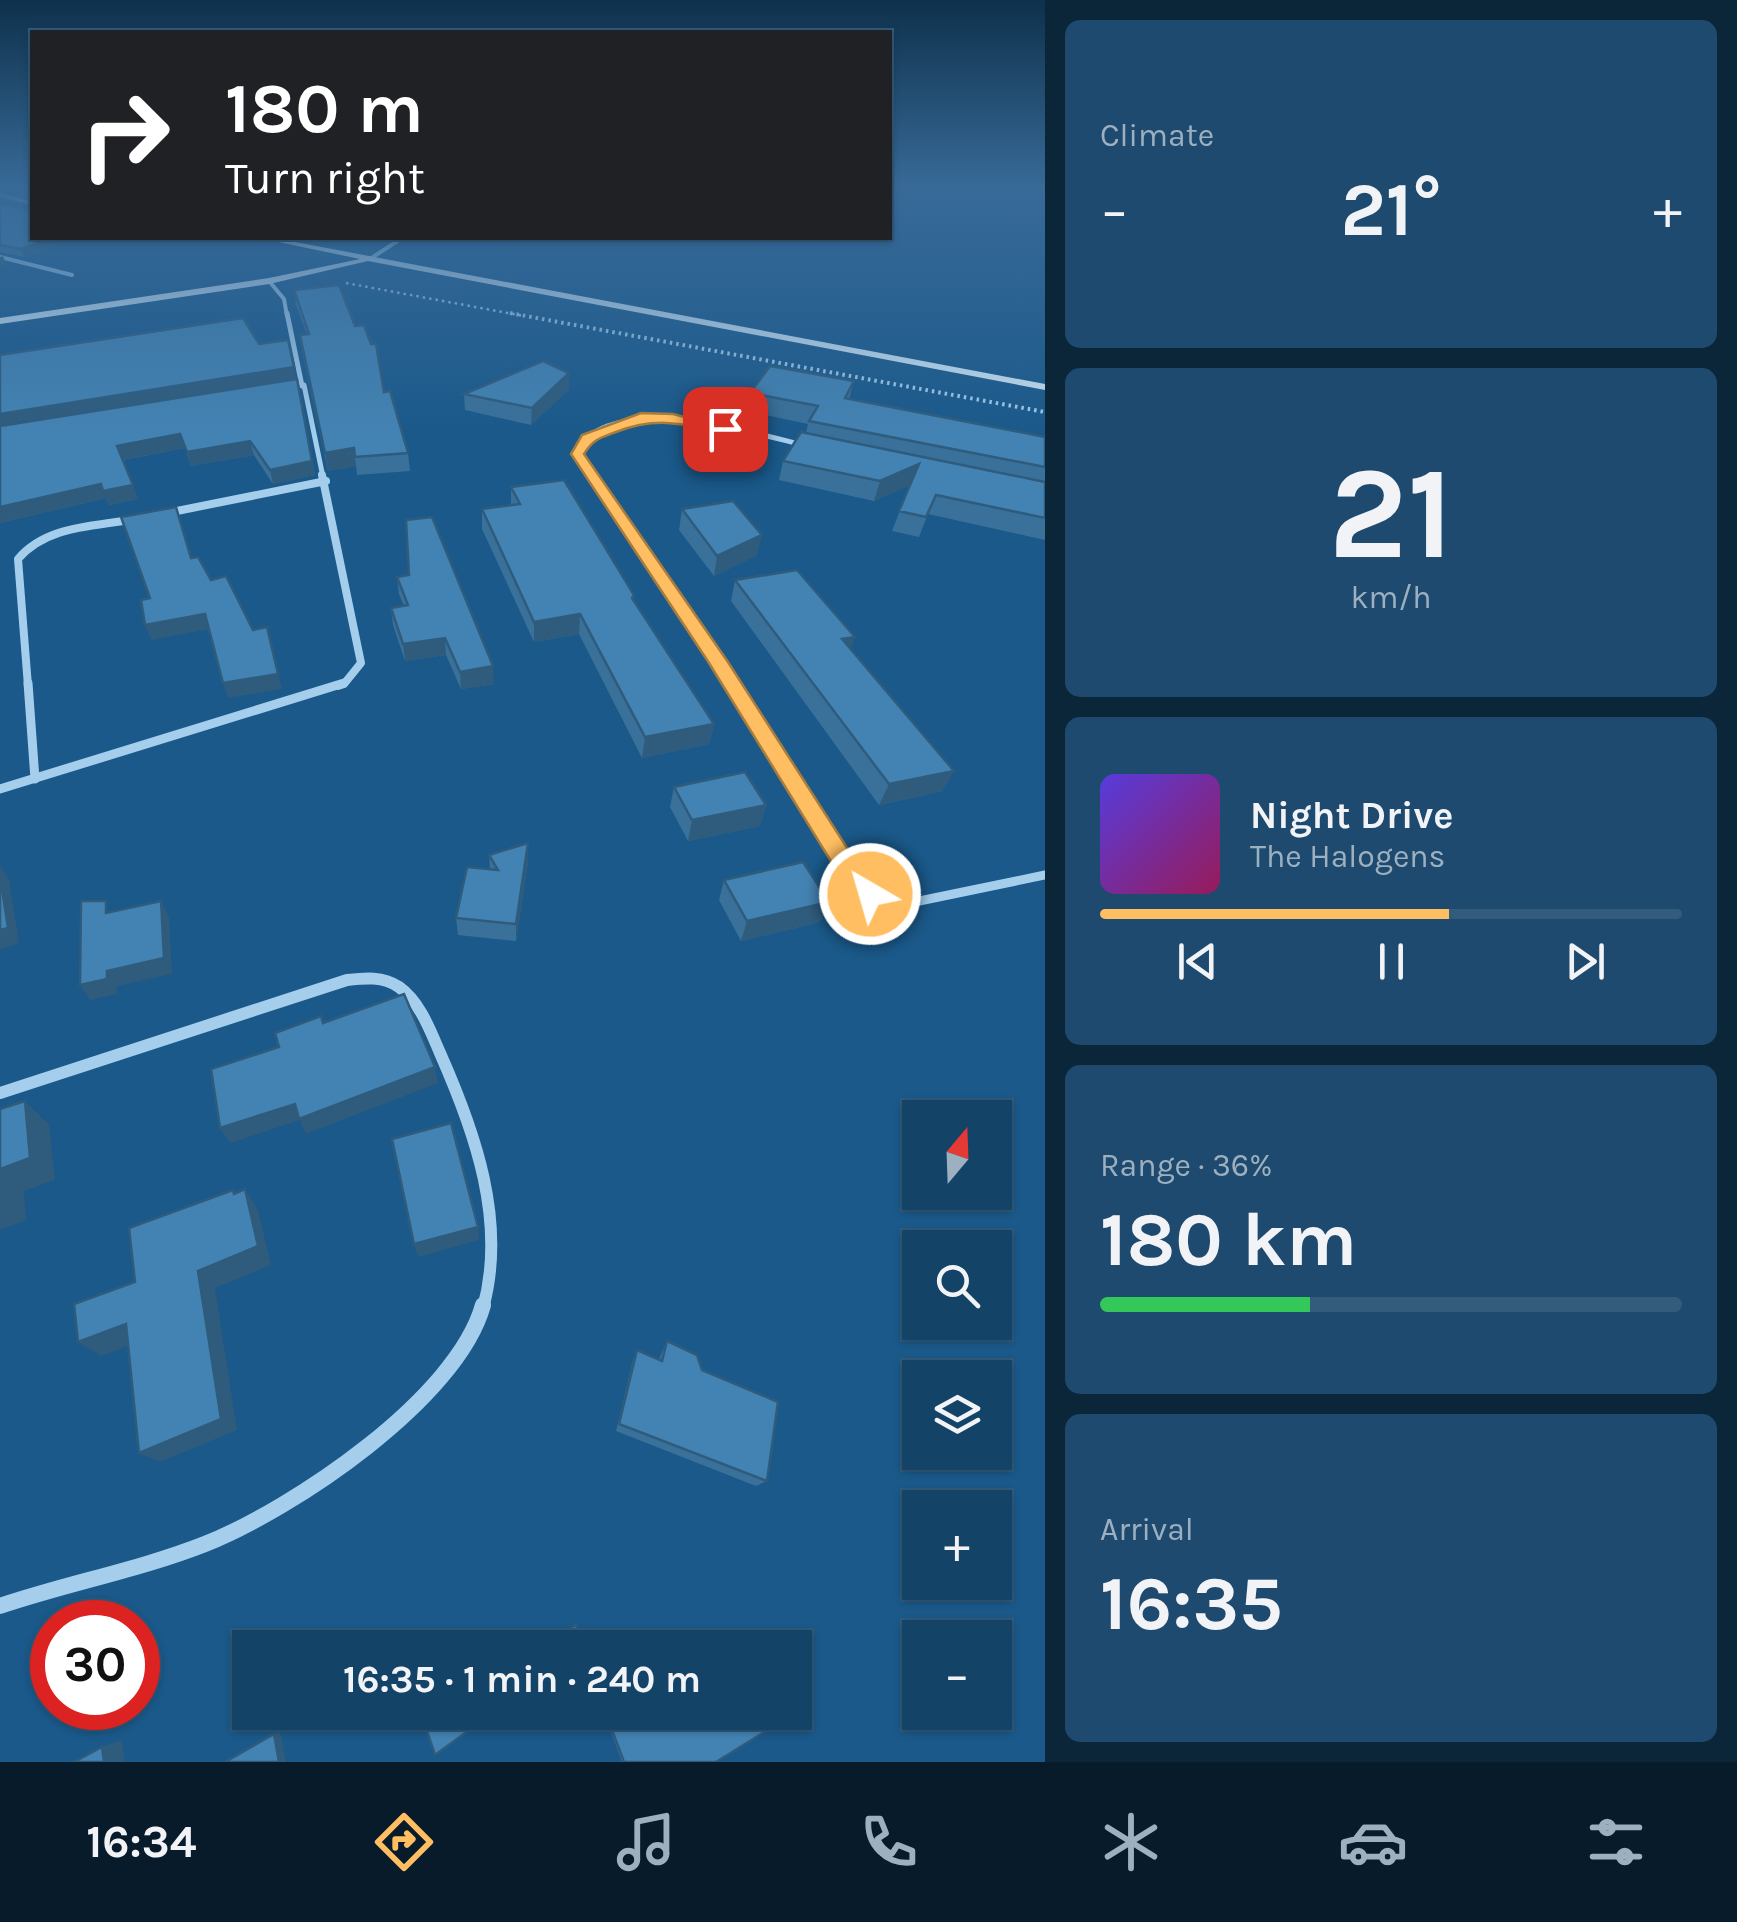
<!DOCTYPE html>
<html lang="en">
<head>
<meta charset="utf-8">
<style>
	:root { --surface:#144368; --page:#1d4a6e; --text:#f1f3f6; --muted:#9db0c0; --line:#335c7c; --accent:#ffbe61 }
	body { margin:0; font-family:Karla,sans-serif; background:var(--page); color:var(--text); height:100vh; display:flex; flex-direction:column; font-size:38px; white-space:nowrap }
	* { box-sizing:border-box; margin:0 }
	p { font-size:32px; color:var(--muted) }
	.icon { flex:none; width:55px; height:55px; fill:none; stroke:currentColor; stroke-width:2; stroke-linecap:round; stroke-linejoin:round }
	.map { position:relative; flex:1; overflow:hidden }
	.side { display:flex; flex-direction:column; gap:20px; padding:20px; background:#0b2539; width:692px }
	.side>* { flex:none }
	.hud { position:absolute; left:30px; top:30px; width:862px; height:210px; border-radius:0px; box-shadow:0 2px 8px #0004,0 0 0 2px var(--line); background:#202124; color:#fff; overflow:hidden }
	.needle { width:65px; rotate:19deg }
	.fabs { position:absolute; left:902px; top:1100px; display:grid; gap:20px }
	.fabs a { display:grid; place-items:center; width:110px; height:110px; border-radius:0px; background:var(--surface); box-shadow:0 2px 8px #0004,0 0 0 2px var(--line); font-size:50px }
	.speed { position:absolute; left:30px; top:1600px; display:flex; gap:20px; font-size:50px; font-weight:700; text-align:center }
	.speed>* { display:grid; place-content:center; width:130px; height:130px; border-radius:50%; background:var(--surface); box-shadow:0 2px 8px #0004,0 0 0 2px var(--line); line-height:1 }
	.speed .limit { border:15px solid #d22; background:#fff; color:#111 }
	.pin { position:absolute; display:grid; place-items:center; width:85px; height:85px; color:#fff; margin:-42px; border-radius:20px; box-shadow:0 5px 15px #0006 }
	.me { position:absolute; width:110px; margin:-55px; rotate:322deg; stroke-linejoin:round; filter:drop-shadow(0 0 8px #0008) }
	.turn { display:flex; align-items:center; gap:35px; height:210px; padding:0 30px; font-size:45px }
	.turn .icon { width:130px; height:130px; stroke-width:2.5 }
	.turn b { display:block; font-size:70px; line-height:85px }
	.big { font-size:75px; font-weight:700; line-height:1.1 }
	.side .tile { flex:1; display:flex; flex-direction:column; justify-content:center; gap:15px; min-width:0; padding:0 35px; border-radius:15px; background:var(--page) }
	.side .dial { align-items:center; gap:0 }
	.dial b { font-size:130px; line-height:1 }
	.song { display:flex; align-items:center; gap:30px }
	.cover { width:120px; height:120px; border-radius:15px; background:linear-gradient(135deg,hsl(250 70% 55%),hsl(330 70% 35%)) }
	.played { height:10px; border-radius:5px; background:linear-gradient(90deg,var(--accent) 60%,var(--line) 60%) }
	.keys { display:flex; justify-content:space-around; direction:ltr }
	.heat { display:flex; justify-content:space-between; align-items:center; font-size:55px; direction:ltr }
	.charge { height:15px; border-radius:8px; background:linear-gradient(90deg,#34c759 36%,var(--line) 0) }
	.trip { position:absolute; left:232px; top:1630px; width:580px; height:100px; border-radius:0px; background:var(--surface); box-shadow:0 2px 8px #0004,0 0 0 2px var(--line); font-weight:700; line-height:100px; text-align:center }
	.menu { display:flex; height:160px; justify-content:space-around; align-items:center; background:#081b2a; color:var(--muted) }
	.menu .icon { width:70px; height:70px }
	.menu .active { color:var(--accent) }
	.menu b { font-size:45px; color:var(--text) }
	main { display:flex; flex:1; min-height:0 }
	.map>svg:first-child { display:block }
</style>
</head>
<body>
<main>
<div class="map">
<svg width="1045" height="1762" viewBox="0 0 1045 1762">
	<rect width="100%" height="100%" fill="#1a598a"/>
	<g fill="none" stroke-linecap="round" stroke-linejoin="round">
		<path stroke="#a5ceed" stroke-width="2.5" stroke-dasharray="2.5 4" stroke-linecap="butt" d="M 346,283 L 524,316"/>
		<path stroke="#a5ceed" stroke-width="4" stroke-dasharray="2.5 4" stroke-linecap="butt" d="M 510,313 L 1045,412"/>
		<g stroke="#a5ceed" stroke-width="4">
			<path d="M 0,195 L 32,203"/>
			<path d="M 192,238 L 202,240"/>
			<path d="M 0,257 L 72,275"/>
			<path d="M 370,259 L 402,238"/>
			<path d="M 269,281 L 284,299 L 287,316"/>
		</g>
		<g stroke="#a5ceed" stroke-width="5">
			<path d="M 287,313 L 302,386"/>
			<path d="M 304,385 L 323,477"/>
			<path d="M 593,477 L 577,454 C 602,388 756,434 804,445"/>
		</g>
		<g stroke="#a5ceed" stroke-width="8">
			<path d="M 322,475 L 361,663 L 344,684 L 338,686"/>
			<path d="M 591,475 L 733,686"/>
			<path d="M 167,513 L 326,481"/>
			<path d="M 28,686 L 18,559 C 47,525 94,527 135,519"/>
		</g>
		<g stroke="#a5ceed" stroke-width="9">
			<path d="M 28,683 L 35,779"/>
			<path d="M 732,683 L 856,882 L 870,894 L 900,905 L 1045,875"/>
			<path d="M 0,789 L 344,683"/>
		</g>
		<path stroke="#a5ceed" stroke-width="12" d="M 0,1093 L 347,980 C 365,978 383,976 399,987 C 420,1002 430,1030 440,1053 C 475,1132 507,1222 483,1308"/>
		<path stroke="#a5ceed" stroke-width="16" d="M 0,1606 C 68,1583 139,1570 205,1544 C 293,1509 457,1399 483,1305"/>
		<path fill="#d1e8f9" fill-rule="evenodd" d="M 259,238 L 274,238 L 1045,384 L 1045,390 L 368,261 L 269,284 L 0,324 L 0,318 L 269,278 L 360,259 Z"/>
	</g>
	<g fill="#3a719a">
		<path d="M 0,203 L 32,238 L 76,238 L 24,257 L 0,252 Z"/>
		<path d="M 294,290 L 355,326 L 408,453 L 410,471 L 357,475 L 356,466 L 328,471 L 302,351 L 307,334 L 296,305 Z"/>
		<path d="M 288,340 L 315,475 L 273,484 L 254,455 L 191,466 L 185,448 L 123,460 L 138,499 L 109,505 L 106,498 L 0,523 L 259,344 Z"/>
		<path d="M 569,373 L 569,389 L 531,425 L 465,410 L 464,394 Z"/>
		<path d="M 854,381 L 849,399 L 1045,437 L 1045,540 L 928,514 L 919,537 L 892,531 L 910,485 L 874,501 L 779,480 L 783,461 L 806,433 L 808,424 L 746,411 L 750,393 Z"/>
		<path d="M 511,487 L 634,595 L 634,600 L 714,724 L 709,744 L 642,758 L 579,634 L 534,642 L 482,529 L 482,509 L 511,505 Z"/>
		<path d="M 682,509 L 757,555 L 714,576 L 679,530 Z"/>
		<path d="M 397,577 L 494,684 L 461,689 L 446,655 L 405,661 L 393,625 L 391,608 L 404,606 L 399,594 Z"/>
		<path d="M 735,580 L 851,649 L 943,791 L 879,805 L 731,601 Z"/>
		<path d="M 674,787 L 766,805 L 760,826 L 688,841 L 670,807 Z"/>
		<path d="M 528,843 L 528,862 L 516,941 L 458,935 L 456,918 L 490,869 L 489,855 Z"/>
		<path d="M 724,880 L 829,902 L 820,922 L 741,941 L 719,900 Z"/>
		<path d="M 667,1341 L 702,1370 L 767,1481 L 756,1486 L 616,1431 L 633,1360 L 637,1350 L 659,1359 Z"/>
		<path d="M 627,1712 L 771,1712 L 716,1762 L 622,1762 L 608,1724 Z"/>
	</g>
	<g fill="#2f5c7d">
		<path d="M 52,238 L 76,238 L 24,257 L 21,249 Z"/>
		<path d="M 3,256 L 6,264 L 0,267 L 0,257 Z"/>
		<path d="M 294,367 L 296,380 L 0,429 L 0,414 Z"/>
		<path d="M 569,373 L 569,389 L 531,425 L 532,408 Z"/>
		<path d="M 180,434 L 185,448 L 122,460 L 117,446 Z"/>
		<path d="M 250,441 L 254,455 L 191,466 L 187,452 Z"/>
		<path d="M 354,448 L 356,466 L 328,471 L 325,453 Z"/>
		<path d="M 312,461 L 315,475 L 273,484 L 270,470 Z"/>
		<path d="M 919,464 L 913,484 L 874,501 L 880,481 Z"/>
		<path d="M 101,484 L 133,485 L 138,499 L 109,505 L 106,498 L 0,523 L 0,507 Z"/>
		<path d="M 762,535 L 757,555 L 714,576 L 717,556 Z"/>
		<path d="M 205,614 L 210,629 L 151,640 L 145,625 Z"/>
		<path d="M 580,614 L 579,634 L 534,642 L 534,622 Z"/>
		<path d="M 267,627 L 282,689 L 228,698 L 223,683 Z"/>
		<path d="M 855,637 L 848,658 L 842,639 Z"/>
		<path d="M 445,638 L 446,655 L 405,661 L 403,644 Z"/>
		<path d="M 493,666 L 494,684 L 461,689 L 460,672 Z"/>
		<path d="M 714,724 L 709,744 L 642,758 L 645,737 Z"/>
		<path d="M 954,771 L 943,791 L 879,805 L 889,784 Z"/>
		<path d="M 766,805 L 760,826 L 688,841 L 692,820 Z"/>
		<path d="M 528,843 L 528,862 L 516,941 L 516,924 Z"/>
		<path d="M 0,866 L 9,879 L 19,943 L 0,950 Z"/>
		<path d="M 161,901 L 169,917 L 172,974 L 117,986 L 117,994 L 90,1000 L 80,985 L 107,971 Z"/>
		<path d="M 829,902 L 820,922 L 741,941 L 747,921 Z"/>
		<path d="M 435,1067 L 438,1083 L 306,1134 L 300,1120 L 230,1143 L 220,1128 L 295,1104 Z"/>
		<path d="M 25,1101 L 49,1125 L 55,1180 L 24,1191 L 26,1220 L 0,1230 L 0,1169 Z"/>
		<path d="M 245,1189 L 258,1210 L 271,1265 L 215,1288 L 237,1430 L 160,1462 L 139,1453 L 198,1271 Z"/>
		<path d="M 478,1227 L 479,1240 L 418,1257 L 414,1244 Z"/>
		<path d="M 126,1324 L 146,1339 L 101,1356 L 78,1342 Z"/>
		<path d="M 280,1731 L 286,1762 L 279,1762 L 274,1734 Z"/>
		<path d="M 122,1740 L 125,1762 L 104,1762 L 102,1747 Z"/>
	</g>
	<g fill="#4383b3" stroke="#2f5c7d" stroke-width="2.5">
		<path d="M 0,203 L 32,210 L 32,238 L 52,238 L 21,249 L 0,245 Z"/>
		<path d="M 339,285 L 355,326 L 364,325 L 371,344 L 376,344 L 384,392 L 390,391 L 408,453 L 355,457 L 354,448 L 325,453 L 300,335 L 309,334 L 294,290 Z"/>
		<path d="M 243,318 L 259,344 L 288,340 L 294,367 L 0,414 L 0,355 Z"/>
		<path d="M 543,361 L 569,373 L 532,408 L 464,394 Z"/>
		<path d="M 770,366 L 854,381 L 845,398 L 1045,437 L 1045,467 L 809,421 L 818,406 L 750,393 Z"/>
		<path d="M 297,379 L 312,461 L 270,470 L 250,441 L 187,452 L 180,434 L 117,446 L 133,485 L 103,491 L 101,484 L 0,507 L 0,426 Z"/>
		<path d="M 801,432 L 1045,482 L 1045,518 L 936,495 L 926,517 L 899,511 L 919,464 L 880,481 L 783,461 Z"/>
		<path d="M 564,480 L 634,595 L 632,598 L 714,724 L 645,737 L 580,614 L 534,622 L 482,509 L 520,504 L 511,487 Z"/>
		<path d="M 733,501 L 762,535 L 717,556 L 682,509 Z"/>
		<path d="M 176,507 L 191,558 L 198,557 L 211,580 L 226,576 L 253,630 L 267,627 L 278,674 L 223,683 L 205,614 L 145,625 L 141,600 L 150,598 L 121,517 Z"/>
		<path d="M 432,517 L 493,666 L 460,672 L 445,638 L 403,644 L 391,608 L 408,605 L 397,577 L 409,575 L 406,520 Z"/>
		<path d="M 797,570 L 855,637 L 842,639 L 954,771 L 889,784 L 735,580 Z"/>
		<path d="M 745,772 L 766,805 L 692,820 L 674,787 Z"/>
		<path d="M 528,843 L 516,924 L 456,918 L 467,867 L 498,870 L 489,855 Z"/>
		<path d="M 803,862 L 829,902 L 747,921 L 724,880 Z"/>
		<path d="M 0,875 L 8,928 L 0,930 Z"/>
		<path d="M 81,901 L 106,901 L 106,913 L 161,901 L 164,958 L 107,971 L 107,979 L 80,985 Z"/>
		<path d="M 404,994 L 435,1067 L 299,1119 L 295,1104 L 220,1128 L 211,1069 L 279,1047 L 275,1033 L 321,1016 L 323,1023 Z"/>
		<path d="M 25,1101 L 30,1158 L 0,1169 L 0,1109 Z"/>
		<path d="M 451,1123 L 478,1227 L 414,1244 L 392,1139 Z"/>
		<path d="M 245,1189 L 258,1246 L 198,1271 L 221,1419 L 139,1453 L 126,1324 L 78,1342 L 74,1304 L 135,1282 L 129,1228 L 233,1190 L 234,1194 Z"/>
		<path d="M 667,1341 L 697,1355 L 702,1370 L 778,1402 L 767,1481 L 619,1424 L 637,1350 L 662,1361 Z"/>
		<path d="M 576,1625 L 585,1648 L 546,1648 L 545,1643 Z"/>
		<path d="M 438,1712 L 494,1712 L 435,1755 L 424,1722 Z"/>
		<path d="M 641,1712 L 771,1712 L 777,1724 L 716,1762 L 624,1762 L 612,1730 Z"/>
		<path d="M 274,1734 L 279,1762 L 225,1762 Z"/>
		<path d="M 102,1747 L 104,1762 L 74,1762 Z"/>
	</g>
	<linearGradient id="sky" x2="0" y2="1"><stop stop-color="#0e314c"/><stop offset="0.43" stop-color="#386a98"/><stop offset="1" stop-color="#386a98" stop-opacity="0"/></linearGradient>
	<rect width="1045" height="437" fill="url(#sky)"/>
	<path fill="#ffbe61" stroke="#a67c3f" stroke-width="2.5" d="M 641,413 L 673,414 L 732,429 L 725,433 C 683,424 657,416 616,432 C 600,438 593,439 584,454 L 728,662 L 865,876 L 881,894 L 878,900 L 861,900 L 848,889 L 709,663 L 571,454 L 582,435 Z"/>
</svg>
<div class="fabs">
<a><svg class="needle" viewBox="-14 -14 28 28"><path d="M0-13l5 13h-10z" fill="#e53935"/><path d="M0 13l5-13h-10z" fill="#9db0c0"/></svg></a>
<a><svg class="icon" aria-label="search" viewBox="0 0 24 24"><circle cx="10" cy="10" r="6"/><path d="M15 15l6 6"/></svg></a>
<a><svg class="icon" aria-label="layers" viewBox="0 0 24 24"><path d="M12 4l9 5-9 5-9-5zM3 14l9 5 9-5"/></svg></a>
<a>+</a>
<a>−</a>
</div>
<div class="speed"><div class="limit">30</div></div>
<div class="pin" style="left:725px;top:429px;background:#d93025"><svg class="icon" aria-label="arrive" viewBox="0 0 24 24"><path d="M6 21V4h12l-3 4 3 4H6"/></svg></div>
<svg class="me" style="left:870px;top:894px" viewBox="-20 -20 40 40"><circle r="17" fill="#ffbe61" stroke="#fff" stroke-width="3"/><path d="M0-11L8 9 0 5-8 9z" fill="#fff"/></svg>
<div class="trip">16:35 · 1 min · 240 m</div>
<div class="hud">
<div class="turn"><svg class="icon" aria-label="right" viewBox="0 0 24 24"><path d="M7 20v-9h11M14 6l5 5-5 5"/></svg><div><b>180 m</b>Turn right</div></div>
</div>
</div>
<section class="side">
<div class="tile"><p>Climate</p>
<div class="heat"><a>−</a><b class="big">21°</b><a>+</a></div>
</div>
<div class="tile dial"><b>21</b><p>km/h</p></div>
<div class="tile">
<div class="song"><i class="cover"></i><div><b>Night Drive</b><p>The Halogens</p></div></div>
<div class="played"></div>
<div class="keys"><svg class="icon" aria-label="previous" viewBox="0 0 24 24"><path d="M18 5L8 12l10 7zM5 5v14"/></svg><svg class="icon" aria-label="pause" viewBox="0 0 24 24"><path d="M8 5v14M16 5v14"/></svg><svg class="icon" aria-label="next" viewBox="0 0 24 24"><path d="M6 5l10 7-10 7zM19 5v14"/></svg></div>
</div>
<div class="tile"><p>Range · 36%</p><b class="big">180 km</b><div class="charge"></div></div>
<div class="tile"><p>Arrival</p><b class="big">16:35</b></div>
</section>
</main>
<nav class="menu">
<b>16:34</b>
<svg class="icon active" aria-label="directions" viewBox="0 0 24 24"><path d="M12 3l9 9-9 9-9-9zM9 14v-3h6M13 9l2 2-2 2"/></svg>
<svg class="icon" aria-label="music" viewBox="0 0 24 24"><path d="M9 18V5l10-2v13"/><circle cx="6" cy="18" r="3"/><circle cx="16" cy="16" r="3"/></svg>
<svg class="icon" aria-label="phone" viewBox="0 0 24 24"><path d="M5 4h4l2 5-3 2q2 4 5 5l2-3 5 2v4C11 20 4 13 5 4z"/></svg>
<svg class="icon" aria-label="climate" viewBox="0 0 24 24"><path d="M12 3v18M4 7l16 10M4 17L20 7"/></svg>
<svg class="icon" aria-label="car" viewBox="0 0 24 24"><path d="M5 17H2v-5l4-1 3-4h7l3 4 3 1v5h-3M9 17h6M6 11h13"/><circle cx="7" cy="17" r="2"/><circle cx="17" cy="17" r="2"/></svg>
<svg class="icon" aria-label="filters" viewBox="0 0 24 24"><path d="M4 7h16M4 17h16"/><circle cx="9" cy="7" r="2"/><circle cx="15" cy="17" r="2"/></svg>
</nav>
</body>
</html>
